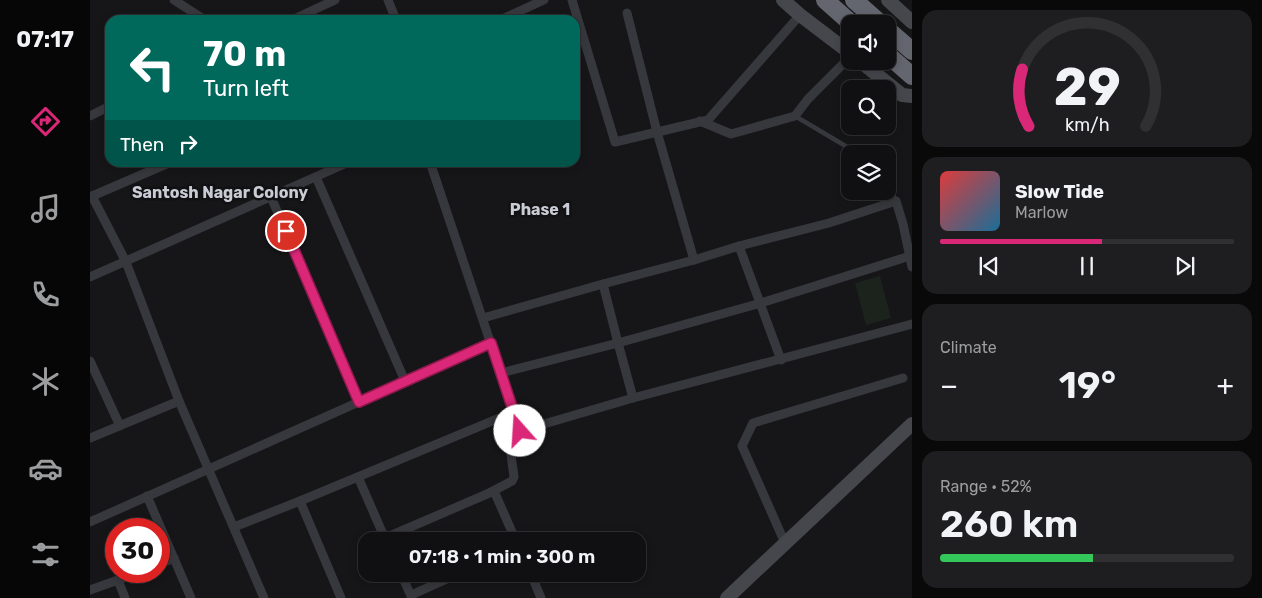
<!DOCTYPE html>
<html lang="en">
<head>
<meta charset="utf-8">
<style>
	:root { --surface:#101012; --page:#1e1e20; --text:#f1f3f6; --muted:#9c9d9f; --line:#303032; --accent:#db2777 }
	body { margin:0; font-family:Rubik,sans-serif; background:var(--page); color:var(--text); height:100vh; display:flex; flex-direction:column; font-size:19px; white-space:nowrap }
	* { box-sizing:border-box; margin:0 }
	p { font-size:16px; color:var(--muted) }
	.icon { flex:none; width:28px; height:28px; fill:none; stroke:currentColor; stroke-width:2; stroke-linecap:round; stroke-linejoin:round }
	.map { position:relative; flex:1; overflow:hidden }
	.side { display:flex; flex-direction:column; gap:10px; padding:10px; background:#09090a; width:350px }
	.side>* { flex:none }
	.banner { position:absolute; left:15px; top:15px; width:475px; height:152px; border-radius:15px; box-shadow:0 2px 8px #0003,0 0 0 1px var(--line); background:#00695c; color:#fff; overflow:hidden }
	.buttons { position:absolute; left:751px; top:15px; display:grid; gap:10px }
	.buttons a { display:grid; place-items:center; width:55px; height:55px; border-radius:10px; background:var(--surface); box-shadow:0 2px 8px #0003,0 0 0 1px var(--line); font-size:25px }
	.speed { position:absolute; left:15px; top:518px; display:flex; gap:10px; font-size:25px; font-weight:700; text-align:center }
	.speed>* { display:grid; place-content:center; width:65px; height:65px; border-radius:50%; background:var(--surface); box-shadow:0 2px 8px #0003,0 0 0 1px var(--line); line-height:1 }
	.speed .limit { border:8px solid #d22; background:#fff; color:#111 }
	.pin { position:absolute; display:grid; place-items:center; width:42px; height:42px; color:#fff; margin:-21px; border:2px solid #fff; border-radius:50%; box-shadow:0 1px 5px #0007 }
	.me { position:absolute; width:55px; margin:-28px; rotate:341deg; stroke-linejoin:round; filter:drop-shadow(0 0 4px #0008) }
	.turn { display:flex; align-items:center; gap:18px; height:105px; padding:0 15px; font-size:22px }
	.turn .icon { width:65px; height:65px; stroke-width:2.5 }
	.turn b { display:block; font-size:35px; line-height:42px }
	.then { display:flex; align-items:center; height:48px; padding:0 15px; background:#0003; gap:10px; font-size:19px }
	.big { font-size:38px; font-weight:600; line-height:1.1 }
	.side .card { flex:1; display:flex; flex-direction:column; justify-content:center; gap:8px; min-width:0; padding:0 18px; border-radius:15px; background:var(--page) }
	.side .dial { align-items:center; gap:0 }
	.dial svg { height:130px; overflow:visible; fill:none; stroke:var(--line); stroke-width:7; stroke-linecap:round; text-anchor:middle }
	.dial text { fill:var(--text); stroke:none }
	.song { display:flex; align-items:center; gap:15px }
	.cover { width:60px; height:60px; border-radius:8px; background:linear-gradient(135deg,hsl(0 70% 55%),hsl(200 70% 35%)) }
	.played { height:5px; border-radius:2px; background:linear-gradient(90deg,var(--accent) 55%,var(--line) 55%) }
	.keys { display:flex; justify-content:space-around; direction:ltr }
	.heat { display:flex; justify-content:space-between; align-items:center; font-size:28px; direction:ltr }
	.charge { height:8px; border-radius:4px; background:linear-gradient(90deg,#34c759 52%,var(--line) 0) }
	.trip { position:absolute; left:268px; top:532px; width:288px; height:50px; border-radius:15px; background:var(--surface); box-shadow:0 2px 8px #0003,0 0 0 1px var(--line); font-weight:600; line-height:50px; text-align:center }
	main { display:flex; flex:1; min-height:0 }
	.tabs { display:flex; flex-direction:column; width:90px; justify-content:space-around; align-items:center; background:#060607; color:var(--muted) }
	.tabs .icon { width:35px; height:35px }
	.tabs .active { color:var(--accent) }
	.tabs b { font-size:22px; color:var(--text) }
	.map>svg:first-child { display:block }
</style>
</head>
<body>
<main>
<nav class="tabs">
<b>07:17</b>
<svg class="icon active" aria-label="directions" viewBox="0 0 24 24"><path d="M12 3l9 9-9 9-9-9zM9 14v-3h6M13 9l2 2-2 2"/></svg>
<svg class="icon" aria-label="music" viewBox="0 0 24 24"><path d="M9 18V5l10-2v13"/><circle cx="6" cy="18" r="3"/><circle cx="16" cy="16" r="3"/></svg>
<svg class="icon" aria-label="phone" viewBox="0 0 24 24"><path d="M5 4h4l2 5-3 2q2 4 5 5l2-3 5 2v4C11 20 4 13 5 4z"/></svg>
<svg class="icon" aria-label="climate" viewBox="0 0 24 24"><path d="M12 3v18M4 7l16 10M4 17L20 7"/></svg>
<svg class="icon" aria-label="car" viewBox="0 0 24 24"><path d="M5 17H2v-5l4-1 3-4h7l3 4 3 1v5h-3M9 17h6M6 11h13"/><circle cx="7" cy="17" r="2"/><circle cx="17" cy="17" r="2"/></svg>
<svg class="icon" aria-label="filters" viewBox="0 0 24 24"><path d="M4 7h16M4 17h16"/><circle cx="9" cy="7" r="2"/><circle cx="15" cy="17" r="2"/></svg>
</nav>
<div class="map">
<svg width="822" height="598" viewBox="0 0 822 598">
	<rect width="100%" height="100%" fill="#161618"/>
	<path fill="#1c231d" d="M 790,276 L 801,318 L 776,325 L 765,283 Z"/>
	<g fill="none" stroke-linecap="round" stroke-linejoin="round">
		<g stroke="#37383d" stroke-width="4.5">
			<path d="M 705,116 L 769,154"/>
			<path d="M 798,184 L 806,201"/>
		</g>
		<g stroke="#37383d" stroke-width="9">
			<path d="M 84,0 L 115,20"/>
			<path d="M 298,0 L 306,20"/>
			<path d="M 482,0 L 525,142 L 618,120 L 710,15"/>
			<path d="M 537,13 L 567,132 L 604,260"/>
			<path d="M 202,20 L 245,0"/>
			<path d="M 410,20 L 454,0"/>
			<path d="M 0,116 L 20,106"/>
			<path d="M 610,121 L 641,134 L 705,116 L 718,99 L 760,57"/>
			<path d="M 340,162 L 430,431 L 543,398 L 528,343 L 411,373"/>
			<path d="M 226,177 L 315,381"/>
			<path d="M 2,196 L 36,262 L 89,401 L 174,598"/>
			<path d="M 0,197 L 81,162"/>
			<path d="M 181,197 L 269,402"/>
			<path d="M 649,246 L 739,223 L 806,201 L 813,224 L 822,267"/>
			<path d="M 0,277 L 259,162"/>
			<path d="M 393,318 L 513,284"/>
			<path d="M 691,360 L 649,246 L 604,260 L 513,284 L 528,343 L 671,303 L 820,256"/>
			<path d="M 0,361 L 30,426"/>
			<path d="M 543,398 L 822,324"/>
			<path d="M 0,438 L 89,401"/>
			<path d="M 268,477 L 296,541"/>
			<path d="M 401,492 L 422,481 L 424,477 L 419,440 L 421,435 L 430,431"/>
			<path d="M 57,496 L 101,598"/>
			<path d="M 0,522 L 401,343"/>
			<path d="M 144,527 L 210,501"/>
			<path d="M 295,538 L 404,491 L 426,541"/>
			<path d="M 695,543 L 652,446 L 663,423 L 813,378"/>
			<path d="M 69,564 L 84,558"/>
			<path d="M 311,574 L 322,598"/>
			<path d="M 441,574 L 451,598"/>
			<path d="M 0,590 L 28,580"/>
			<path d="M 321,595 L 368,574"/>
			<path d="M 35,598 L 28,580 L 51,571"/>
			<path d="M 251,598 L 210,501 L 424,412"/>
		</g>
		<g stroke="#45474d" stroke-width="14">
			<path d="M 693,0 L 710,15 L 760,53"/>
			<path d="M 798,0 L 822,22"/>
			<path d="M 770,61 L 812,95 L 822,96"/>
			<path d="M 637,598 L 822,424"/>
		</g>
		<g stroke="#63666e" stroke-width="18">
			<path d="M 735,0 L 762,24"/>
			<path d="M 764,0 L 791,24"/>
			<path d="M 798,30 L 822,51"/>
			<path d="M 798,55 L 822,76"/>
		</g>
	</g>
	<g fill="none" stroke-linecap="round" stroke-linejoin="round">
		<defs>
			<path id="route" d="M 196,231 L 269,402 L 401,343 L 430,431"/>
		</defs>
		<use href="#route" stroke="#8e194d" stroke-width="12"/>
		<use href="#route" stroke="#db2777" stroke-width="9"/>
	</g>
	<g text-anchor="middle" stroke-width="5" stroke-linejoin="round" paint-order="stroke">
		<g font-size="16" font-weight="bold" fill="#c9ccd4" stroke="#111113">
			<text x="130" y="198">Santosh Nagar Colony</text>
			<text x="450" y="215">Phase 1</text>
		</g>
	</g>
</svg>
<div class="buttons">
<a><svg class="icon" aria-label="sound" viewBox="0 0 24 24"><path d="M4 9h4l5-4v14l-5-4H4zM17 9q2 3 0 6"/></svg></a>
<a><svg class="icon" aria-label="search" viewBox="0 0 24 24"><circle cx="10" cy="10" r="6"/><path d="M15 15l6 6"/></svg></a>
<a><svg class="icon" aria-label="layers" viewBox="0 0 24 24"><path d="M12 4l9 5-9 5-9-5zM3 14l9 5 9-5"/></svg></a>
</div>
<div class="speed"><div class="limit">30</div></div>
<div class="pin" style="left:196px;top:231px;background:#d93025"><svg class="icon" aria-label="arrive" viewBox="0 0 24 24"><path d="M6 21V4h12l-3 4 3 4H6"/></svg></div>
<svg class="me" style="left:430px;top:431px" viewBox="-20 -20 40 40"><circle r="19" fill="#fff"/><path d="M0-13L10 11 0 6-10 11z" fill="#db2777"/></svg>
<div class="trip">07:18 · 1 min · 300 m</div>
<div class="banner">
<div class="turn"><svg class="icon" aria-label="left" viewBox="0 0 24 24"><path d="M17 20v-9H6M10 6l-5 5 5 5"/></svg><div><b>70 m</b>Turn left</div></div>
<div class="then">Then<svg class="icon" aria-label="right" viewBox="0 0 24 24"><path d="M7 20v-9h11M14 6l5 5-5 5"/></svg></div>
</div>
</div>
<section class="side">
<div class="card dial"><svg viewBox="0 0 100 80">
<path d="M14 69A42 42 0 1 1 86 69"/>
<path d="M14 69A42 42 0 0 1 10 34" stroke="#db2777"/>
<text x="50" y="56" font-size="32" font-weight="700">29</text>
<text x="50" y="72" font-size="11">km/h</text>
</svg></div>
<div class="card">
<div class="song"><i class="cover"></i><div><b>Slow Tide</b><p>Marlow</p></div></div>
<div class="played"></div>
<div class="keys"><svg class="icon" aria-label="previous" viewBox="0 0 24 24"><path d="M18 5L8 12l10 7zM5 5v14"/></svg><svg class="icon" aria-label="pause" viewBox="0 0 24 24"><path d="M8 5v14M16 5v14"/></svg><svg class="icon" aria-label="next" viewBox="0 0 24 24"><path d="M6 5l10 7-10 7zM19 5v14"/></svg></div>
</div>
<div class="card"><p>Climate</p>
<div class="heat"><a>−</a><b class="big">19°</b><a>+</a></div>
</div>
<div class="card"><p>Range · 52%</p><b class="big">260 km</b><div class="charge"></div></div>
</section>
</main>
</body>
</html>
